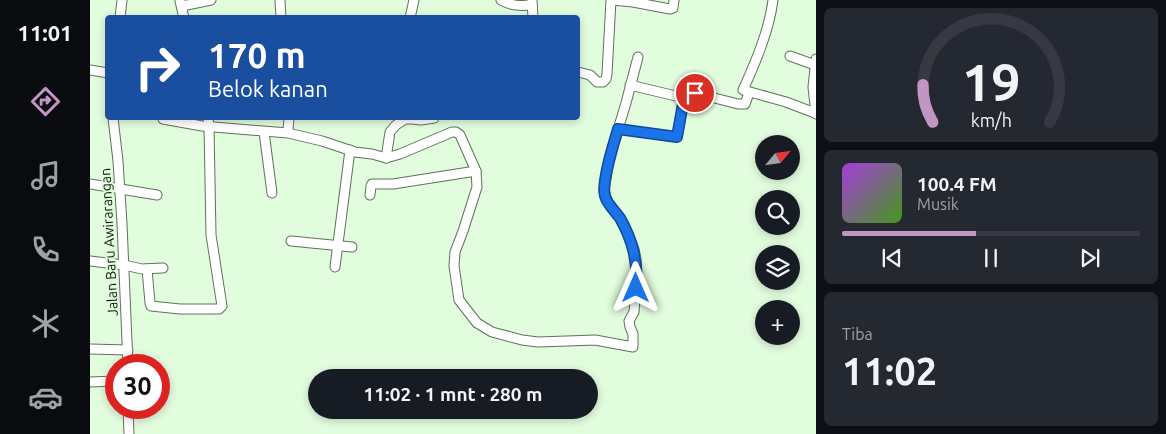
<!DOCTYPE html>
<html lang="id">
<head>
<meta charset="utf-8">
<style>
	:root { --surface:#171b24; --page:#242831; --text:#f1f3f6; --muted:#9ea1a6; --line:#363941; --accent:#c395c5 }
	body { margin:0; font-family:Ubuntu,sans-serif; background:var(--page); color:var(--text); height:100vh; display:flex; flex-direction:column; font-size:19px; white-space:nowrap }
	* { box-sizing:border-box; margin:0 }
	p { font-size:16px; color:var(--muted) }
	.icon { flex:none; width:28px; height:28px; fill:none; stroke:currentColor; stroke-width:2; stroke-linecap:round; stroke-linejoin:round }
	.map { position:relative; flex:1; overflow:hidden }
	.panel { display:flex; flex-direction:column; gap:8px; padding:8px; background:#0d0f14; width:350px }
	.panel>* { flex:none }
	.banner { position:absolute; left:15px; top:15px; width:475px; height:105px; border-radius:5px; box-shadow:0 2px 8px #0003; background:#1a4fa0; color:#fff; overflow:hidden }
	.needle { width:32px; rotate:61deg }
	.tools { position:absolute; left:665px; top:135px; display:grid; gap:10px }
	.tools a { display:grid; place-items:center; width:45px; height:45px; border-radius:50%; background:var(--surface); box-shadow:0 2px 8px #0003; font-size:25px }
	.speed { position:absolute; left:15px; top:354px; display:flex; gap:10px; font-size:25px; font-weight:700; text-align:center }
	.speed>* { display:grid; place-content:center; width:65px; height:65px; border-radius:50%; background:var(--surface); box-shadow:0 2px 8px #0003; line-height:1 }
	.speed .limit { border:8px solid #d22; background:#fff; color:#111 }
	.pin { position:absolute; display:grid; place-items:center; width:42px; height:42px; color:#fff; margin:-21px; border:2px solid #fff; border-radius:50%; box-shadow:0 1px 5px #0007 }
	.me { position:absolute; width:55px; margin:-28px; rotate:0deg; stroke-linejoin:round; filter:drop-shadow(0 0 4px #0008) }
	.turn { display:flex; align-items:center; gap:18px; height:105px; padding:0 20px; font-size:22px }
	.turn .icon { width:65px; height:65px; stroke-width:2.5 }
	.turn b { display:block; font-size:35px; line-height:42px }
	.big { font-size:38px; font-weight:600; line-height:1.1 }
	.panel .tile { flex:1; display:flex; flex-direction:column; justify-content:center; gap:8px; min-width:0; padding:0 18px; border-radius:8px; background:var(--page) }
	.panel .dial { align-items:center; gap:0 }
	.dial svg { height:130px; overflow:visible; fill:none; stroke:var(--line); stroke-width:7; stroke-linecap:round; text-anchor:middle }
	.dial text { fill:var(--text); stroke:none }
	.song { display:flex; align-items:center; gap:15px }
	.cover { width:60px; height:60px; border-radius:8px; background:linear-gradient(135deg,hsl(280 70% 55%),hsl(100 70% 35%)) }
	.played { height:5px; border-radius:2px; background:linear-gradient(90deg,var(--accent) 45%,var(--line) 45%) }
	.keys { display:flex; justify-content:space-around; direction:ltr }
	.trip { position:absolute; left:218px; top:369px; width:290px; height:50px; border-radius:25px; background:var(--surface); box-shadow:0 2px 8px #0003; font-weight:600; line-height:50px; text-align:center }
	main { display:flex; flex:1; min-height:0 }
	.tab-bar { display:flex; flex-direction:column; width:90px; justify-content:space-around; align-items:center; background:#090b0e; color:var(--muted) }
	.tab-bar .icon { width:35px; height:35px }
	.tab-bar .active { color:var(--accent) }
	.tab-bar b { font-size:22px; color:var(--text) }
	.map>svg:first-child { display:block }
</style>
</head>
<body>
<main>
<nav class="tab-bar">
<b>11:01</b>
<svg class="icon active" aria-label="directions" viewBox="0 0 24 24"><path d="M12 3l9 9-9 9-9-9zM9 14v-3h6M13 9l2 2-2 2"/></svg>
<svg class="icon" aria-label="music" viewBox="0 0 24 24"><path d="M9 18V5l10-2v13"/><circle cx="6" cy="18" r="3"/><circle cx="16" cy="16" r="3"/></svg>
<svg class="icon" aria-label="phone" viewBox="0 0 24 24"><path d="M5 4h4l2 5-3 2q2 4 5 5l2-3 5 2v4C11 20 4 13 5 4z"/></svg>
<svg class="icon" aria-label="climate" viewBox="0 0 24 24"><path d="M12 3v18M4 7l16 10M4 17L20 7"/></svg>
<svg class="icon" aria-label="car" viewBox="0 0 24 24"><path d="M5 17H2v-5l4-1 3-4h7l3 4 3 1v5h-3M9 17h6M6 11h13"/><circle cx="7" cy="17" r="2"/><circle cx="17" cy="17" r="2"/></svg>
</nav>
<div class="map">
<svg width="726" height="434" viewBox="0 0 726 434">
	<rect width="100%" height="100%" fill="#e2fcde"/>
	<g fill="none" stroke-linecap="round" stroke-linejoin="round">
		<defs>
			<g id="minor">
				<path d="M 190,0 L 191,18"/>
				<path d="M 411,0 C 422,6 430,6 442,5"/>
				<path d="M 442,0 L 443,18"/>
				<path d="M 522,0 L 543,2 L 580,9 L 583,8 L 584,0"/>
				<path d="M 683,0 C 679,31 666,61 653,90 L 696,102 L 725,113"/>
				<path d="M 90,1 L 94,18"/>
				<path d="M 92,6 L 121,0"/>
				<path d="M 30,18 L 32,0"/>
				<path d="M 320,18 L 324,0"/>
				<path d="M 700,56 L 725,65"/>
				<path d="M 726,59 L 723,87 L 726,114"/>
				<path d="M 0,70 L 18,73"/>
				<path d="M 488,72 L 500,75 L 507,82 L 513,82 L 516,79 L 517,74 L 521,0"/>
				<path d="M 540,85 L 594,98 L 605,93 L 648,104 L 655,104 L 659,93"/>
				<path d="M 23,118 L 28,161 L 32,224 L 38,365"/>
				<path d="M 73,119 L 112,126 L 198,133 L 232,141 L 265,152 L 282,154 L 296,158 L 310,154 L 362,132 L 366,132 L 370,135 L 386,171 L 303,184 L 282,184 L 281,186 L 280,195"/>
				<path d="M 528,129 L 587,137 L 594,98"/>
				<path d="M 198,130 L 199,118"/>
				<path d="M 174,132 L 182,193"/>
				<path d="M 296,158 L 300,132 L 306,125 L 315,119 L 322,119 L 331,120 L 344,118"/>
				<path d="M 386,171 L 387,187 L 373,231 L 365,252 L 364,266 L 369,300 L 387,323 L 402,332 L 432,340 L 448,342 L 505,340 L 543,347 L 543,334 L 540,327 L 539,321 L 544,312 L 547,273 L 546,259 L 544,249 L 537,232 L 530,218 L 517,201 L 514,190 L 519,159 L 536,103 L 548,57"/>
				<path d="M 0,184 L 67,195"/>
				<path d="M 201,241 L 262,247"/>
				<path d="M 0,261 L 34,265 L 52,269 L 73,268"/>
				<path d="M 245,267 L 260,150"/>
				<path d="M 57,269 L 60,303 L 61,306 L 90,309 L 129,309 L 132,306 L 121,235 L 119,127 L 118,118"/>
				<path d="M 0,349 L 38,350"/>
				<path d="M 0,382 L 26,381"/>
				<path d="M 38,408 L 39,434"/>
			</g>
		</defs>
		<use href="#minor" stroke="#5d7359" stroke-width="11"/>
		<use href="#minor" stroke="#fff" stroke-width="9"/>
	</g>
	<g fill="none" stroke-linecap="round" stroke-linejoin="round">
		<defs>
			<path id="route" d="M 546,288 C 548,262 543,241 530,218 C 525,211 517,204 515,196 C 511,183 524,143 528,129 L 587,137 L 594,98 L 605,93"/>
		</defs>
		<use href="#route" stroke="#114b97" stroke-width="12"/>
		<use href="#route" stroke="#1a73e8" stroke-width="9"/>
	</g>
	<g text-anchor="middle" stroke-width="4" stroke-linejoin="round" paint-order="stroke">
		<g font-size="14" fill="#0d150b" stroke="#e2fcde">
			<text transform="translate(19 242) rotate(-93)" y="5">Jalan Baru Awirarangan</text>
		</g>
	</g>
</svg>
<div class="tools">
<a><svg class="needle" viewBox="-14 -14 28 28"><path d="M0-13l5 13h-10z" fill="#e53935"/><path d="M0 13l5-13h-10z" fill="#9ea1a6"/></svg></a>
<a><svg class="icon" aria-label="search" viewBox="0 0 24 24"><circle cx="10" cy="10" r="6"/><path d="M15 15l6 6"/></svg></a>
<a><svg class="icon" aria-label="layers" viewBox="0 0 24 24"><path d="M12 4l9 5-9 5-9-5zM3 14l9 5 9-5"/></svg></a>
<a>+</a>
</div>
<div class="speed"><div class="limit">30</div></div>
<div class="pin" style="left:605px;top:93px;background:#d93025"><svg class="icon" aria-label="arrive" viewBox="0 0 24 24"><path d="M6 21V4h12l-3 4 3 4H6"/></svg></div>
<svg class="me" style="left:546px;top:288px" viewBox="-20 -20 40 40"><path d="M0-17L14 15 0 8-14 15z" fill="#1a73e8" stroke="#fff" stroke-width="4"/></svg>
<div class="trip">11:02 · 1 mnt · 280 m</div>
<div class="banner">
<div class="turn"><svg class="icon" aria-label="right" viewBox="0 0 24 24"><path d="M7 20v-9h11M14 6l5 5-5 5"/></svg><div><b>170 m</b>Belok kanan</div></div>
</div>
</div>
<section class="panel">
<div class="tile dial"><svg viewBox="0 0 100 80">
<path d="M14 69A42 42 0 1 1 86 69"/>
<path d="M14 69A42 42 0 0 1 8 46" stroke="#c395c5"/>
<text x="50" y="56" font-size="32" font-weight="700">19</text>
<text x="50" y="72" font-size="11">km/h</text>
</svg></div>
<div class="tile">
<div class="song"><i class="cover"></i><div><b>100.4 FM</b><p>Musik</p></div></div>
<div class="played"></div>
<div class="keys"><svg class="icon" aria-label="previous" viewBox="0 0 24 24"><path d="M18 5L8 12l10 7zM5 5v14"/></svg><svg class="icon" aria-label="pause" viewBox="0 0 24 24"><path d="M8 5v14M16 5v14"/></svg><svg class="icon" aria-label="next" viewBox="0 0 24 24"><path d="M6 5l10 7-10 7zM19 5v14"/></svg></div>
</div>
<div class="tile"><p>Tiba</p><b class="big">11:02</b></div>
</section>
</main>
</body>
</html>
